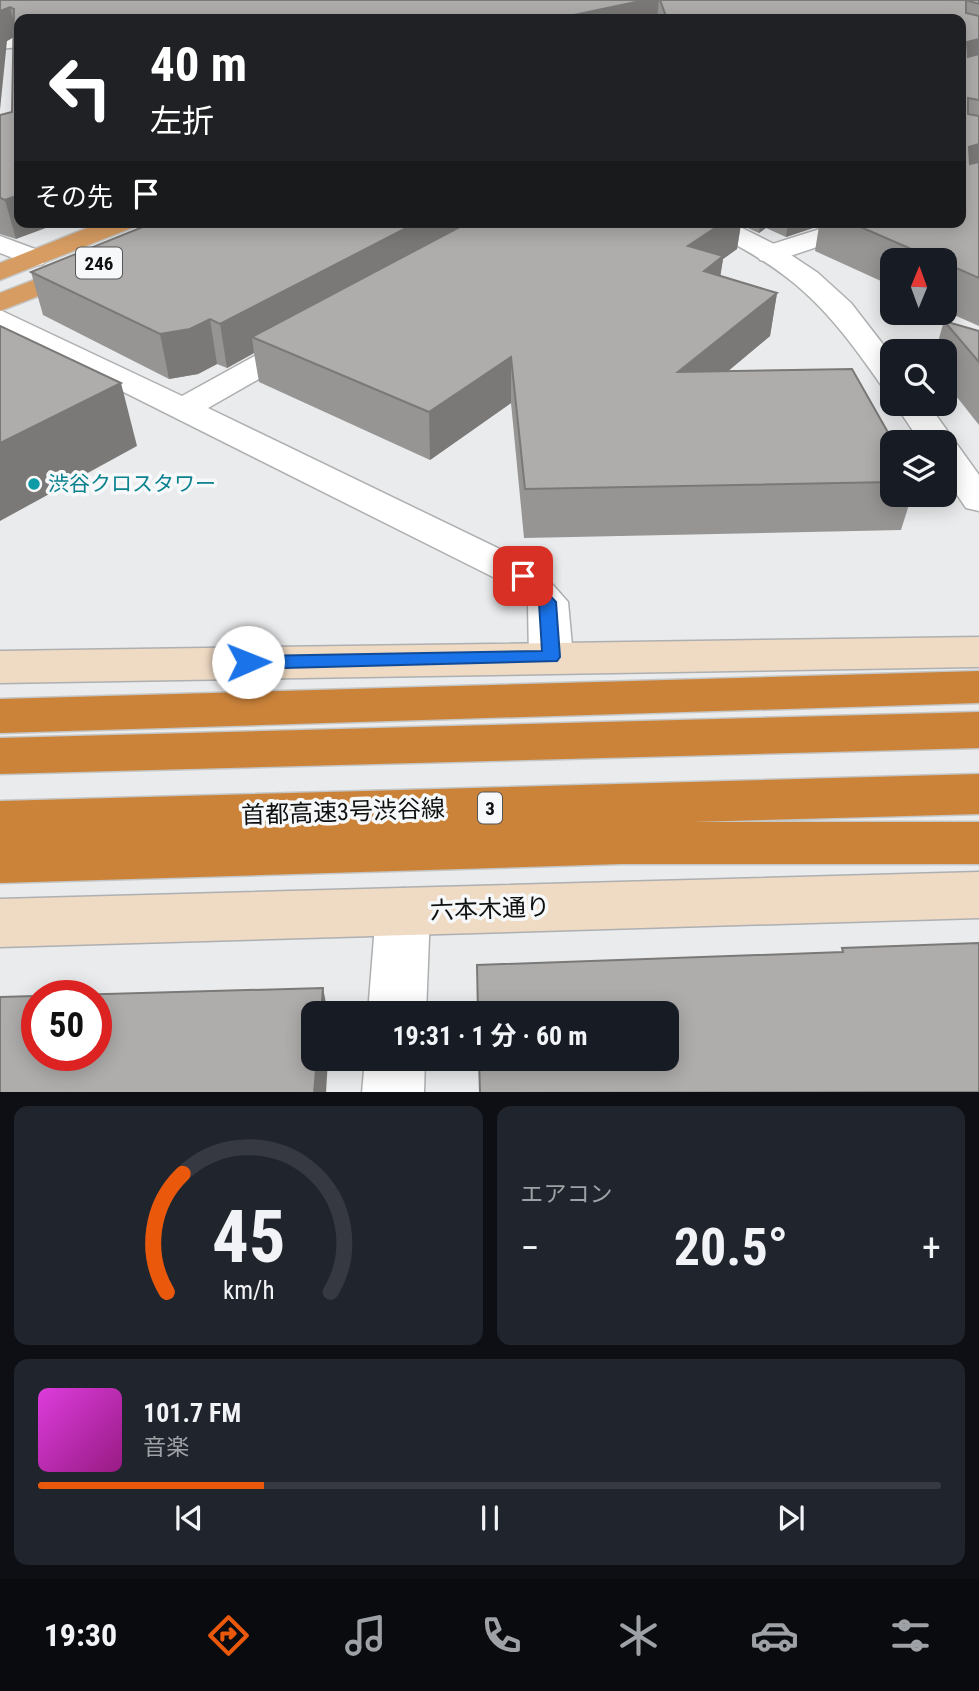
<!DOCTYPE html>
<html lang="ja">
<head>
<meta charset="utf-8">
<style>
	:root { --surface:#171b24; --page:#20242c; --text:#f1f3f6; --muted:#9ea1a6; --line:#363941; --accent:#ea580c }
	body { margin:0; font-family:"Roboto Condensed","Noto Sans JP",sans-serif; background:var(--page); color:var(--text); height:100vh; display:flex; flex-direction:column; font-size:26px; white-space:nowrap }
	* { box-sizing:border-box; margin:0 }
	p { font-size:23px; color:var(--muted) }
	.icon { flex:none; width:38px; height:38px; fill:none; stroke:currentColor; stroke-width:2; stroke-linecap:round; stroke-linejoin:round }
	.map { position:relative; height:1092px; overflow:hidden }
	.drawer { display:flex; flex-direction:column; gap:14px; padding:14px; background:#0d0f14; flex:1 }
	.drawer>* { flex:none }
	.hud { position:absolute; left:14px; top:14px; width:952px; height:214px; border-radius:14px; box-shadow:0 4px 18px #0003; background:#202124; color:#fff; overflow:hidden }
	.needle { width:46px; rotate:1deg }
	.tools { position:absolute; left:880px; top:248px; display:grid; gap:14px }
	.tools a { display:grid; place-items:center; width:77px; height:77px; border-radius:14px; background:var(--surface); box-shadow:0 4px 18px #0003; font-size:35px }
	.speed { position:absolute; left:21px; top:980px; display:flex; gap:14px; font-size:35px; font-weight:700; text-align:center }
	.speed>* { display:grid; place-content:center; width:91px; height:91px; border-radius:50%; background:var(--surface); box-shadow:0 4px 18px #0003; line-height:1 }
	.speed .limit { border:10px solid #d22; background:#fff; color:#111 }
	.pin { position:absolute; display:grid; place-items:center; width:60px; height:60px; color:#fff; margin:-30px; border-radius:14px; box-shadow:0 4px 10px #0006 }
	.me { position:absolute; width:77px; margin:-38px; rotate:89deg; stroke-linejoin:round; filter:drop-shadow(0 0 5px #0008) }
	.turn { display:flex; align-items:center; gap:24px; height:147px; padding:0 21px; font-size:32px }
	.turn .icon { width:91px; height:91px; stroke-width:2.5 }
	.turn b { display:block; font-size:49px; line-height:60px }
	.then { display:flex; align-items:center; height:66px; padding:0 21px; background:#0003; gap:14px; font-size:26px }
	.big { font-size:52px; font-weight:700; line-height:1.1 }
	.drawer .card { flex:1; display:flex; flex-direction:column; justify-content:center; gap:10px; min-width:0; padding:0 24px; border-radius:14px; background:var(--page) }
	.drawer .dial { align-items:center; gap:0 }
	.dial svg { height:182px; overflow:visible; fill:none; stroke:var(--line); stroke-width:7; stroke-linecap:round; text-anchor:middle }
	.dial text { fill:var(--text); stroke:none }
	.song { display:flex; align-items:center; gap:21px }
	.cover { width:84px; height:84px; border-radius:10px; background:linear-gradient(135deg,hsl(300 70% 55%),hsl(310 70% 35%)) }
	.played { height:7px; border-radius:4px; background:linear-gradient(90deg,var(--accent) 25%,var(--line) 25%) }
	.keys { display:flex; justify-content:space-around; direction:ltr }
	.heat { display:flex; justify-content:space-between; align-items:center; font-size:38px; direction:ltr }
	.drawer .tiles { flex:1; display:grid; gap:14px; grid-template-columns:1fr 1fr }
	.card:last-child { grid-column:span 2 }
	.trip { position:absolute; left:301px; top:1001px; width:378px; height:70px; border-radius:14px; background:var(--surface); box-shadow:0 4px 18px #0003; font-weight:700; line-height:70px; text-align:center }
	.tabs { display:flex; height:112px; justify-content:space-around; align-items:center; background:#090b0e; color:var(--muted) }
	.tabs .icon { width:49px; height:49px }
	.tabs .selected { color:var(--accent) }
	.tabs b { font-size:32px; color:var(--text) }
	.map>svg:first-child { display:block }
</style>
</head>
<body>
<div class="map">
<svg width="979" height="1093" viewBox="0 0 979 1093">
	<rect width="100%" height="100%" fill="#eaebec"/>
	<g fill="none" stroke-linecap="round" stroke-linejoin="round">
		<defs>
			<g id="minor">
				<path d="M 19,37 L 19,47 L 0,49 L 0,39 Z"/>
				<path d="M 842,222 L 880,222 L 877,227 L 778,260 L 769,262 L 760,260 L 756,254 L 760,248 Z"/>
				<path d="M 0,236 L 43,252 L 47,258 L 43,264 L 34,266 L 0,253 Z"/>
				<path d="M 0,310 L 182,396 L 291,336 L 302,333 L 313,336 L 317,342 L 313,348 L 208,408 L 537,567 L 568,602 L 573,657 L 566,668 L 551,672 L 536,668 L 529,657 L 528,605 L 509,585 L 0,330 Z"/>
				<path d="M 403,888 L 422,895 L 430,912 L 426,1013 L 368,1013 L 376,912 L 384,895 Z"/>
				<path d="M 365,1059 L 425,1059 L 424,1093 L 362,1093 Z"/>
			</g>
			<g id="tertiary">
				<path d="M 697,222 L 730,222 L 776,245 L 818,273 L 851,303 L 892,356 L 892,387 L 881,385 C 825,304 791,269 700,227 Z"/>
				<path d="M 895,404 L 928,404 L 979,475 L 979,511 L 966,508 L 945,477 L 945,443 L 921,443 Z"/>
			</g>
			<g id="secondary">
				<path d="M 979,637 L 979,667 L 0,683 L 0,651 Z"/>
				<path d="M 979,872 L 979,918 L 0,947 L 0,899 Z"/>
			</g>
			<g id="trunk">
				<path d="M 102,222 L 137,222 L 134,227 L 0,280 L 0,263 Z"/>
				<path d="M 83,261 L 92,263 L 96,269 L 92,275 L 0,311 L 0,293 Z"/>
			</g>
			<g id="motorway">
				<path d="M 979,671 L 979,703 L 0,733 L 0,699 Z"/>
				<path d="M 979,712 L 979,748 L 0,774 L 0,738 Z"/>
				<path d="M 979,774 L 979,814 L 692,822 L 979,822 L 979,864 L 621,864 L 0,883 L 0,801 Z"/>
			</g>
		</defs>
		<use href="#minor" stroke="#aeafb0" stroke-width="3"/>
		<use href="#tertiary" stroke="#aeafb0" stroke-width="3"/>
		<use href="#secondary" stroke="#aeafb0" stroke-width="3"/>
		<use href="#trunk" stroke="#c5c6c6" stroke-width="3"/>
		<use href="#motorway" stroke="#c5c6c6" stroke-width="3"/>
		<use href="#minor" fill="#fff" fill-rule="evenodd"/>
		<use href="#tertiary" fill="#fff" fill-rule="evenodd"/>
		<use href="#secondary" fill="#efdac4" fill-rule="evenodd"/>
		<use href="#trunk" fill="#d69c62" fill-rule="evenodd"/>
		<use href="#motorway" fill="#cb833a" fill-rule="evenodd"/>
	</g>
	<g fill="#969594">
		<path d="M 0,0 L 979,0 L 979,326 L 945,311 L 945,261 L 892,261 L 892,286 L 815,251 L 819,226 L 786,237 L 766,228 L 759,233 L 741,225 L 737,249 L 723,259 L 720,276 L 777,293 L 770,336 L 728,371 L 892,443 L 892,495 L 912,495 L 901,530 L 524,538 L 511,403 L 430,460 L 259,382 L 254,353 L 227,368 L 217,364 L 198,374 L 169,379 L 43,315 L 31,272 L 155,222 L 961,222 L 961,19 L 19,19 L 16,239 L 0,234 L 0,115 L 12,112 L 14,37 L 7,41 Z"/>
		<path d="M 944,321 L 979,331 L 979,425 L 945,382 L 945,352 L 935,352 Z"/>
	</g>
	<g fill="#7a7978">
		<path d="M 645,0 L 659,0 L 657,19 L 555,19 Z"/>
		<path d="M 10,7 L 17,35 L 7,41 L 0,110 L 0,11 Z"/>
		<path d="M 979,39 L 979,68 L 961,73 L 967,42 Z"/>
		<path d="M 979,144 L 979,178 L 961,183 L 969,147 Z"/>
		<path d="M 19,195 L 19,222 L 62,222 L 16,239 L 5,200 Z"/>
		<path d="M 418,222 L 493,222 L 252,337 L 254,353 L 227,368 L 220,324 Z"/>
		<path d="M 724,222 L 741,222 L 737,249 L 723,259 L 717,298 L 688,246 Z"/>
		<path d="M 761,222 L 767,222 L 766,228 L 759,233 Z"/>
		<path d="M 788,222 L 820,222 L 819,226 L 786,237 Z"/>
		<path d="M 777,293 L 770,336 L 672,418 L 678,372 Z"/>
		<path d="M 210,319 L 217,364 L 198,374 L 169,379 L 160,334 Z"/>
		<path d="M 511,357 L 511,403 L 430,460 L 429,412 Z"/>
		<path d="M 121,383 L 137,446 L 0,521 L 0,443 Z"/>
		<path d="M 323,988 L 328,1013 L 321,1013 Z"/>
		<path d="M 317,1059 L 328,1059 L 326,1093 L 314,1093 Z"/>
	</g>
	<g fill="#aeadac" stroke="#7a7978" stroke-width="2" fill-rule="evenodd">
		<path d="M 0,0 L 645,0 L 555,19 L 19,19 L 19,195 L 5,200 L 0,198 L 0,115 L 12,112 L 14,9 L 10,7 L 0,11 Z"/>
		<path d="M 660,0 L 979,0 L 979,4 L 966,0 L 966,13 L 979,16 L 979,39 L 967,42 L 968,57 L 979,54 L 979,100 L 968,98 L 968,114 L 979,116 L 979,144 L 969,147 L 970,164 L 979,162 L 979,278 L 945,263 L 945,261 L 939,261 L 849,222 L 961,222 L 961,19 L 667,19 Z"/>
		<path d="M 155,222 L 418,222 L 220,324 L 210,319 L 190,329 L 160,334 L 31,272 Z"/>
		<path d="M 469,222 L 724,222 L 688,246 L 723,256 L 704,271 L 777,293 L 678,372 L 852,369 L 894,443 L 892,443 L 892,482 L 525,489 L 511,357 L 429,412 L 252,337 Z"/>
		<path d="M 944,321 L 979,331 L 979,362 Z"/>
		<path d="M 0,326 L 121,383 L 0,443 Z"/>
		<path d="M 979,943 L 979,1092 L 480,1093 L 479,1059 L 667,1059 L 667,1013 L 478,1013 L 477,965 L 843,952 L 842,948 Z"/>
		<path d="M 323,988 L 321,1013 L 313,1013 L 313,1059 L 317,1059 L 314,1093 L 0,1093 L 0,997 ZM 37,996 L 96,996 L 96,1055 L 37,1055 Z"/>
	</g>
	<path fill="#1a73e8" stroke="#114b97" stroke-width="2" d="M 523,571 L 528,572 L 556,602 L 560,657 L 557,661 L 248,669 L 242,667 L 239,662 L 242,658 L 248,656 L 542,651 L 539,603 L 514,576 Z"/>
	<circle fill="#0f9aa8" stroke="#f7f8f9" stroke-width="2.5" cx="34" cy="484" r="7"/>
	<g text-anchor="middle" stroke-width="7" stroke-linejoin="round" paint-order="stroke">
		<g fill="#f7f8f9" stroke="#555656" stroke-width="2">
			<rect x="76" y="247.5" width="46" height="31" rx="5"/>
			<rect x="478" y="792.5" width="24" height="31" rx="5"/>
		</g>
		<g font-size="19" font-weight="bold" fill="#0f1010">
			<text x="99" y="270">246</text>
			<text x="490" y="815">3</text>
		</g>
		<g font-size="21" fill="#0d838f" stroke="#f7f8f9" text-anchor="start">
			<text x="48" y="491">渋谷クロスタワー</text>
		</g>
		<g font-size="24" fill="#0f1010" stroke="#f7f8f9">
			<text transform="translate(343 812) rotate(-2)" y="8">首都高速3号渋谷線</text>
			<text transform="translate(490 909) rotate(-2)" y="8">六本木通り</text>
		</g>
	</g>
</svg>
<div class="tools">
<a><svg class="needle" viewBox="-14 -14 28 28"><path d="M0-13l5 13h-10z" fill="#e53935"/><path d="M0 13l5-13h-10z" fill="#9ea1a6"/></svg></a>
<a><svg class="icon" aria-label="search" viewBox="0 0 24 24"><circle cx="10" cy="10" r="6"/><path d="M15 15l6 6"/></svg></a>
<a><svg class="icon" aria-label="layers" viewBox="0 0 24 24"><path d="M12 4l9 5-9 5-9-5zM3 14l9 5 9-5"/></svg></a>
</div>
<div class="speed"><div class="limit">50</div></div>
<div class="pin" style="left:523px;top:576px;background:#d93025"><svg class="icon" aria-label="arrive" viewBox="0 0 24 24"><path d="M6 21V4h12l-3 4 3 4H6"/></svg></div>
<svg class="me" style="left:248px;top:662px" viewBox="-20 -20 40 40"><circle r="19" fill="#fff"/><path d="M0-13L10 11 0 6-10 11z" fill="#1a73e8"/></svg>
<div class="trip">19:31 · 1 分 · 60 m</div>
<div class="hud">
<div class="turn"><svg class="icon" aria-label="left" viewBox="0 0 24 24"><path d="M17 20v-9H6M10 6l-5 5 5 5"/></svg><div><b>40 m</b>左折</div></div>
<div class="then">その先<svg class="icon" aria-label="arrive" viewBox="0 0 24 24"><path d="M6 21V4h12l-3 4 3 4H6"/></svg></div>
</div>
</div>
<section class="drawer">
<div class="tiles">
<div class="card dial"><svg viewBox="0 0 100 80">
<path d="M14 69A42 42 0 1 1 86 69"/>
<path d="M14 69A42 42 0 0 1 21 17" stroke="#ea580c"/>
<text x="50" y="56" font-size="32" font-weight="700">45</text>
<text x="50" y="72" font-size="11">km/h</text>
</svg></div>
<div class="card"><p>エアコン</p>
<div class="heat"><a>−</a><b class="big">20.5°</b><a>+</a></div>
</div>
<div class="card">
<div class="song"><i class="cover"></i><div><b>101.7 FM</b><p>音楽</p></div></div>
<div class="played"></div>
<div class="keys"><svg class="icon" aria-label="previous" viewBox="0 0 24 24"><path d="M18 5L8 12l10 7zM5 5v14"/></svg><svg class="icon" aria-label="pause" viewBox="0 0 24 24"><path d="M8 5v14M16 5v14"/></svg><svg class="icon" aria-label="next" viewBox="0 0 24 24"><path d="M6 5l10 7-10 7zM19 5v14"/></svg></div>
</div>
</div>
</section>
<nav class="tabs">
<b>19:30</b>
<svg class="icon selected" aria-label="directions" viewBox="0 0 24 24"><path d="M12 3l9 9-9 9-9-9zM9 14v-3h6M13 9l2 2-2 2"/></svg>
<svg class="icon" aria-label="music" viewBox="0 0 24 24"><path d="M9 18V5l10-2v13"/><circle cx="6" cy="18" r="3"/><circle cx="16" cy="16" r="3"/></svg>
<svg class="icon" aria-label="phone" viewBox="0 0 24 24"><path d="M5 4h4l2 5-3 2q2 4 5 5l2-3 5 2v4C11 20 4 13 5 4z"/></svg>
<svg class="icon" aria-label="climate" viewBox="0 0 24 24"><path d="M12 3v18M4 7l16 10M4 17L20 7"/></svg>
<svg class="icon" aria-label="car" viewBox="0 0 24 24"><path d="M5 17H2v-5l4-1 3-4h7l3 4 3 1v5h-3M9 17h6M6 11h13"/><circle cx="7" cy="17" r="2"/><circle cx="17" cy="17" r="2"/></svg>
<svg class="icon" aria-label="filters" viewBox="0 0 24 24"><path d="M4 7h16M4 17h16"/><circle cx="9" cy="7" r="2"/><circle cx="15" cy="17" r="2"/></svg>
</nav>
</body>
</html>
